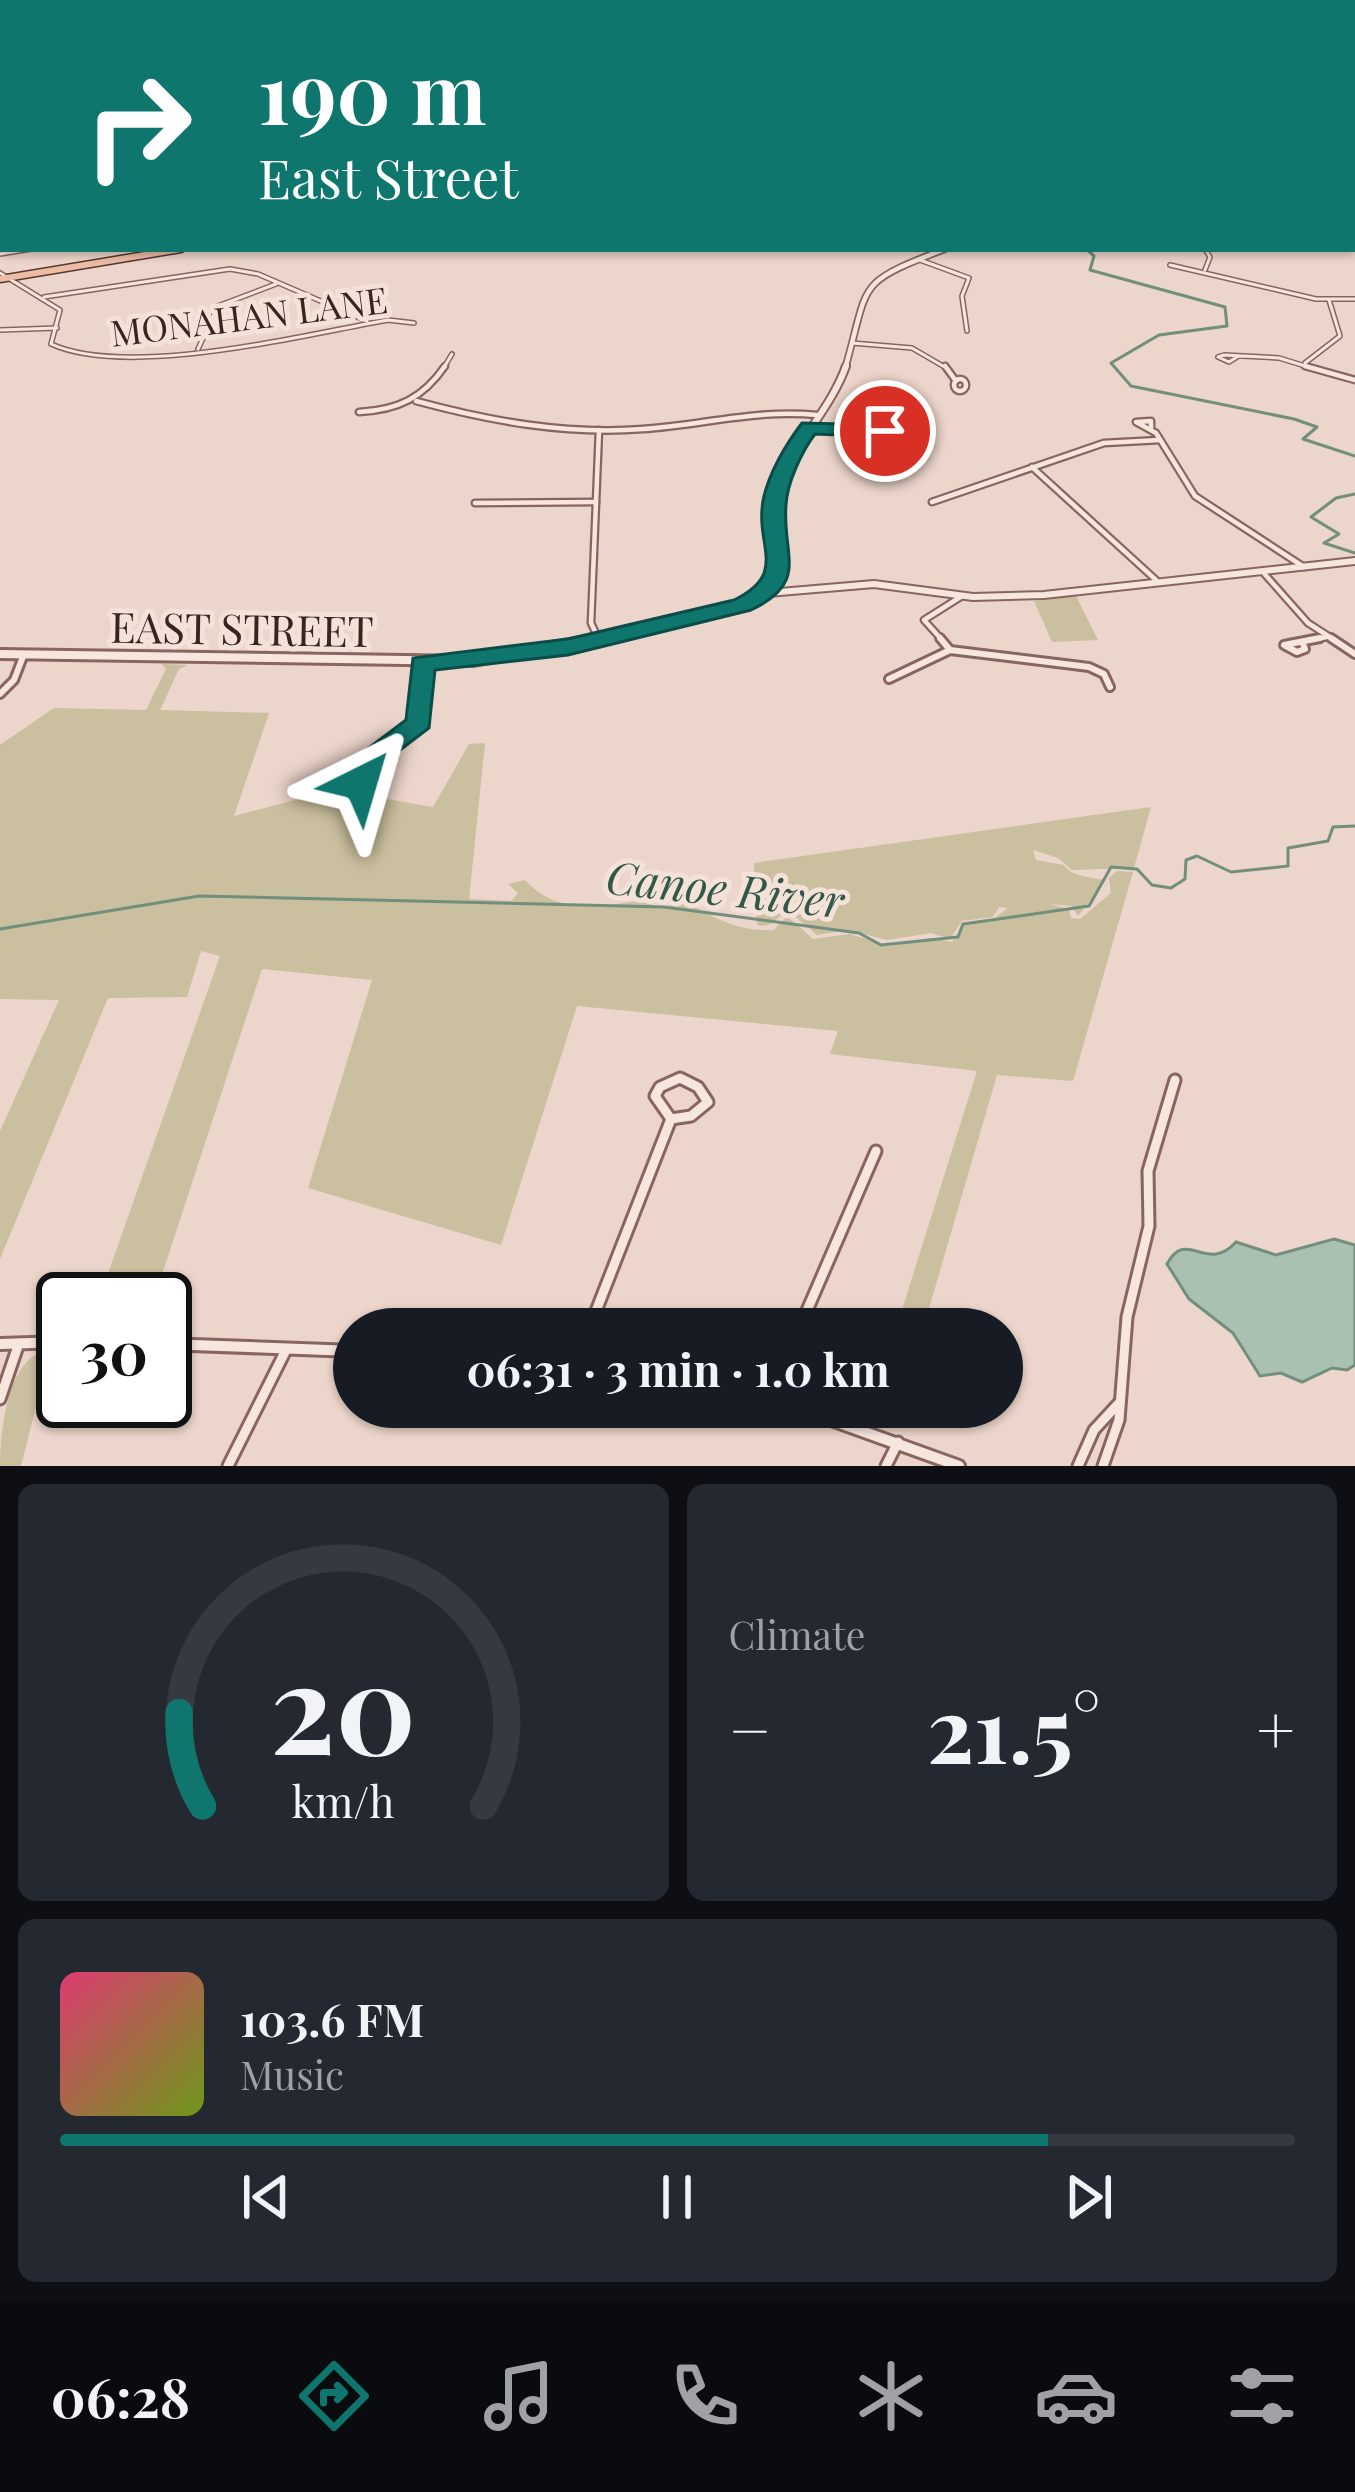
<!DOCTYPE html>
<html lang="en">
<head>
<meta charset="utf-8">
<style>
	:root { --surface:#171b24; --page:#242831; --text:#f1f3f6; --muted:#9ea1a6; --line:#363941; --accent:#0f766e }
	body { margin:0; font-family:"Playfair Display",serif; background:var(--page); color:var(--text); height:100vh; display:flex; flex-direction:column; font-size:45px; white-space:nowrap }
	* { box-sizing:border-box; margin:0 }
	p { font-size:39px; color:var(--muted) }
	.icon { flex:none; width:66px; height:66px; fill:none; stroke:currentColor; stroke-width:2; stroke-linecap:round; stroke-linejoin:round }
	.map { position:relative; height:1466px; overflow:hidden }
	.side { display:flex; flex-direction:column; gap:18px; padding:18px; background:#0d0f14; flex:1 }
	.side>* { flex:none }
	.banner { position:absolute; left:0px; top:0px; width:1356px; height:252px; box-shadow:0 3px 9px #0004; background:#0f766e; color:#fff; overflow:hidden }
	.speed { position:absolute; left:36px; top:1272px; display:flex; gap:24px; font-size:60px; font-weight:700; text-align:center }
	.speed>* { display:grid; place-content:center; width:156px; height:156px; border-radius:50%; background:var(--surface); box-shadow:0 3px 9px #0004; line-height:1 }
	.speed .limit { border:6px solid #111; border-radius:18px; background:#fff; color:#111 }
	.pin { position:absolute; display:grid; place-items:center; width:102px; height:102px; color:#fff; margin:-51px; border:6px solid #fff; border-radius:50%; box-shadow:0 3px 12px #0007 }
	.me { position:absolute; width:132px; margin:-66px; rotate:40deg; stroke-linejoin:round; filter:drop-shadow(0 0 9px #0008) }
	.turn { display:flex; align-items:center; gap:42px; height:252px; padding:0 60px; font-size:54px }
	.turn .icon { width:156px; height:156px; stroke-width:2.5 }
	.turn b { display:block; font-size:84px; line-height:102px }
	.big { font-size:90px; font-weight:700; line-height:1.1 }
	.side .tile { flex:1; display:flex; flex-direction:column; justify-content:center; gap:18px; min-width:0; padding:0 42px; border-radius:18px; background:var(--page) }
	.side .dial { align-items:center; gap:0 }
	.dial svg { height:312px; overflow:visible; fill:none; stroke:var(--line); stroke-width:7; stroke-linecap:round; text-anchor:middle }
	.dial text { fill:var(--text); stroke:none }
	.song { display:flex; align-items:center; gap:36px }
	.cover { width:144px; height:144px; border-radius:18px; background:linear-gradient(135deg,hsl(340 70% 55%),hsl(80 70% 35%)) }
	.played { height:12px; border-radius:6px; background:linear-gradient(90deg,var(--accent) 80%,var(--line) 80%) }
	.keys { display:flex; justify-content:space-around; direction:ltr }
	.heat { display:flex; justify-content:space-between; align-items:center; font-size:66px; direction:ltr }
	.side .tiles { flex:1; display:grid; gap:18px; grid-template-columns:1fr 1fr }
	.tile:last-child { grid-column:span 2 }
	.trip { position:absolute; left:333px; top:1308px; width:690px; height:120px; border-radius:60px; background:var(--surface); box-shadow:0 3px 9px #0004; font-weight:700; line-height:120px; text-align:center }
	.tab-bar { display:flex; height:192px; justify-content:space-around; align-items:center; background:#090b0e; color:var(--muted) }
	.tab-bar .icon { width:84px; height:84px }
	.tab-bar .selected { color:var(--accent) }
	.tab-bar b { font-size:54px; color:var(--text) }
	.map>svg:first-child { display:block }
</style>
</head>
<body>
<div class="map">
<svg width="1355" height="1466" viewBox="0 0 1355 1466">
	<rect width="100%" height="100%" fill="#ecd5ca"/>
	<g fill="#cabf9e">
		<path d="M 534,0 L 1352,0 L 529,3 Z"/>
		<path d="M 1076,596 L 1098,640 L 1052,642 L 1034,601 Z"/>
		<path d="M 162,664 L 188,665 L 179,669 L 160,710 L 269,713 L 234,816 L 334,790 L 433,807 L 469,744 L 485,743 L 469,899 L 512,901 L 518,893 L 508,884 L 525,880 C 554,911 587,909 630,902 C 644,900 654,907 668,907 L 681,897 C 709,917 738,932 774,930 L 787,916 L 813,939 L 849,934 L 891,946 L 930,938 L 952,942 L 964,924 L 992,920 L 1008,908 L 999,907 L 993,917 L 962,921 L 950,939 L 931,933 L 887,940 L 848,930 L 817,935 L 790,912 C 776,913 776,929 757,925 L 754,863 L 1151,807 L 1134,868 L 1072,870 L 1058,858 L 1033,850 L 1036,860 L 1064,865 C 1072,877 1094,878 1106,880 L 1078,916 L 1071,906 L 1049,904 L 1069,909 L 1071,918 L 1080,919 L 1111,893 L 1109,878 L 1117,871 L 1133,872 L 1073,1081 L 997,1075 L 923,1329 L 896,1329 L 977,1071 L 830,1054 L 838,1031 L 577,1006 L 501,1245 L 308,1188 L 372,980 L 262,969 L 154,1299 L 99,1299 L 220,956 L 201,951 L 187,997 L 108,998 L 0,1259 L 0,1131 L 59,1000 L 0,999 L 0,745 L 54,708 L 146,710 L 166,669 Z"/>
		<path d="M 50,1351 L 21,1466 L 0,1466 C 0,1432 7,1353 50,1351 Z"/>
	</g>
	<path fill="#aac1b2" stroke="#718f7c" stroke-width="3" d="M 1334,1239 L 1355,1245 L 1355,1365 L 1347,1370 L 1332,1368 L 1302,1382 L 1281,1373 L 1260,1376 L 1233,1333 L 1189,1299 L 1167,1264 C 1187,1227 1206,1275 1236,1242 L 1276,1255 Z"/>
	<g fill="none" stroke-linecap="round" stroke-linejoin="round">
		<g stroke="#718f7c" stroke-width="3">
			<path d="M 1332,0 L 1350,3"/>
			<path d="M 1086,249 L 1094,256 L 1090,270 L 1225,307 L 1227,326 L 1159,335 L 1111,363 L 1131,386 L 1294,419 L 1317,427 L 1303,439 L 1355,456"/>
			<path d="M 1355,494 L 1336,498 L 1311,517 L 1339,534 L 1324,543 L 1355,553"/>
			<path d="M 0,929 L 199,896 L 664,907 L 859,933 L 881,945 L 958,937 L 963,924 L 1089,906 L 1111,867 L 1137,869 L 1152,885 L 1171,888 L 1185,879 L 1186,860 L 1197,856 L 1231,872 L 1288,866 L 1288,848 L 1328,841 L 1333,827 L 1355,826"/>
		</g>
		<defs>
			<g id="minor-far3">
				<path d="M 1094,1 L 1112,3"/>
				<path d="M 393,3 L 412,0"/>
				<path d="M 478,3 L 483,0"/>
				<path d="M 1205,249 L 1210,257 L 1205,270"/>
				<path d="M 0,254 L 31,249"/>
				<path d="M 920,260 L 969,278 L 962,296 L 967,331"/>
				<path d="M 1170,265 L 1316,299 L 1355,299"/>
				<path d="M 0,273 L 60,310 L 51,344 C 129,379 302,335 388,320 L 414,323"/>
				<path d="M 44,297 L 230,269 L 258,274 L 367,321"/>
				<path d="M 0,330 L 57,328"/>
				<path d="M 852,343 L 912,348 L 948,369"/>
				<path d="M 198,349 L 218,306 L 276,284"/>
				<path d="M 1237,357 L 1229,362 L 1218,357 L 1224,355 L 1279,358 L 1315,369"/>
				<path d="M 1305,363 L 1340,336 L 1329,300"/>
				<path d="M 443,369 L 452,354"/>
			</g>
			<g id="minor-far2">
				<path d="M 945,366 L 956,381"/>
				<path d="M 1305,366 L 1355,380"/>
				<circle cx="960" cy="385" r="6"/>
				<path d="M 416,401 C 490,421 566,435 643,429 C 702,425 757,409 817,415"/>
				<path d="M 359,412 C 398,410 423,398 445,366"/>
				<path d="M 809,427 L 876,434"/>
				<path d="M 1151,428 L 1151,421 L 1136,422 L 1156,433 L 1195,496 L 1304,567"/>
				<circle cx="886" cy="435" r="7"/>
				<path d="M 599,430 L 591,623 L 599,640"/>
				<path d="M 1032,467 L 1156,580"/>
				<path d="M 932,502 L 1104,443 L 1160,440"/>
				<path d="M 475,503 L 596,502"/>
				<path d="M 1262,571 L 1308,623 L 1336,641"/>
				<path d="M 943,641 L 924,620 L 962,596"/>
				<path d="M 1303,641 L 1327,637"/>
			</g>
			<g id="minor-far1">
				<path d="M 940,638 L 950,650"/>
				<path d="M 1331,638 L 1355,654"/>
				<path d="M 1303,644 L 1305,649 L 1297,652 L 1284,645 L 1320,638"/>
				<path d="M 889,679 L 950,650 L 1089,667 L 1104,674 L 1110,687"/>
				<path d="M 0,694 L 14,680 L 24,654"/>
				<path d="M 342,767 L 360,768 L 364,780 L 351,787 L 335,786 L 330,776 Z"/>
				<path d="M 360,768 L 419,722 L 422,664"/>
			</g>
			<g id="minor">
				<path d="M 680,1078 L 698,1087 L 708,1102 L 691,1116 L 671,1119 L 655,1096 L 660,1087 Z"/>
				<path d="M 589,1329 L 671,1119"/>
				<path d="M 799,1329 L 876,1151"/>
				<path d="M 0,1399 L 18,1346"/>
				<path d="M 228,1466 L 286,1350"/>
				<path d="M 886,1466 L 898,1442"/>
				<path d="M 1078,1466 L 1094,1430 L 1118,1404"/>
				<path d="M 1103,1466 L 1119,1420 L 1127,1317 L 1149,1226 L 1148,1171 L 1175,1080"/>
			</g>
			<path id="tertiary-far3" d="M 845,369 C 870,281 854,284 945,249"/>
			<g id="tertiary-far2">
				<path d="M 769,592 C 788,562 767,532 775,499 C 787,449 829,414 846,366"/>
				<path d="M 592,641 L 742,605 L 768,593 L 874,584 L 973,597 L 1044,595 L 1355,561"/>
			</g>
			<path id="tertiary-far1" d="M 0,654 L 472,661 L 604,638"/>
			<g id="tertiary">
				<path d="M 0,1344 L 63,1342"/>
				<path d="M 165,1344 L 354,1351"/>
				<path d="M 795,1407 L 959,1466"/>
			</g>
			<path id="primary" d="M 0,279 L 181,249"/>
		</defs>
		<use href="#minor-far3" stroke="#88665f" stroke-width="6"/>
		<use href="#minor-far2" stroke="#88665f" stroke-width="9"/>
		<use href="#minor-far1" stroke="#88665f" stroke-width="12"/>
		<use href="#minor" stroke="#88665f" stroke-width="15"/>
		<use href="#tertiary-far3" stroke="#88665f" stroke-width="8"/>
		<use href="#tertiary-far2" stroke="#88665f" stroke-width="10"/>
		<use href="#tertiary-far1" stroke="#88665f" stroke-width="14"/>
		<use href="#tertiary" stroke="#88665f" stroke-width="16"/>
		<use href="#primary" stroke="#563633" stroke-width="9"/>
		<use href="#minor-far3" stroke="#f7e6dd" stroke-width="3"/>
		<use href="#minor-far2" stroke="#f7e6dd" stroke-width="4.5"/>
		<use href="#minor-far1" stroke="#f7e6dd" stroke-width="6"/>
		<use href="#minor" stroke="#f7e6dd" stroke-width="9"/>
		<use href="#tertiary-far3" stroke="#f7e6dd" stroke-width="4.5"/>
		<use href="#tertiary-far2" stroke="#f7e6dd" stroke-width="6"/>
		<use href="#tertiary-far1" stroke="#f7e6dd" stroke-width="8"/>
		<use href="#tertiary" stroke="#f7e6dd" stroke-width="10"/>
		<use href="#primary" stroke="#ecbca5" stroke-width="6"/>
	</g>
	<path fill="#0f766e" stroke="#0a4d48" stroke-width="3" d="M 802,423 L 885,425 L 896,431 L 885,437 L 815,434 C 802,451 787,483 786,505 C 782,556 810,582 751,610 L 568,655 L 435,670 L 429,728 L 375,769 L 380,776 L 371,789 L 351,789 L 346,768 L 350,762 L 406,720 L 413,658 L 568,639 L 734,600 C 789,573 755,547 763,501 C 768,474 786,444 802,423 Z"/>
	<g text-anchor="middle" stroke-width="10" stroke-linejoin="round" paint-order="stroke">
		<g font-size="36" fill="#392422" stroke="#f4e2d9">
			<text transform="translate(249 317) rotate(-7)" y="13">MONAHAN LANE</text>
		</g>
		<g font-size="42" fill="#392422" stroke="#f4e2d9">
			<text transform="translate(242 630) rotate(1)" y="15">EAST STREET</text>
		</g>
		<g font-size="45" font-style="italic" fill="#325848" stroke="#f4e2d9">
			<text transform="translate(725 890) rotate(6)" y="16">Canoe River</text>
		</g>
	</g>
</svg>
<div class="speed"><div class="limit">30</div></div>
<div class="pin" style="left:885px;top:431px;background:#d93025"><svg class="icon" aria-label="arrive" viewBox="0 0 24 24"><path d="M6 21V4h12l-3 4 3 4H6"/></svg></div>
<svg class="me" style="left:361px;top:783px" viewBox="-20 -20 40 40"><path d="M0-17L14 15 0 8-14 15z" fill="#0f766e" stroke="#fff" stroke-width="4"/></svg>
<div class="trip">06:31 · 3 min · 1.0 km</div>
<div class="banner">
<div class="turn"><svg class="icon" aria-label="right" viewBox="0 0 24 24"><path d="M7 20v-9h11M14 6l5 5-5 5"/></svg><div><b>190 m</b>East Street</div></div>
</div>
</div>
<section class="side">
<div class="tiles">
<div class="tile dial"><svg viewBox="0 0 100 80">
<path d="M14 69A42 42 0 1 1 86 69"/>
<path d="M14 69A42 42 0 0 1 8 45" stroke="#0f766e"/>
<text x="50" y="56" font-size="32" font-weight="700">20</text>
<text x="50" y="72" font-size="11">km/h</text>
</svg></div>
<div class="tile"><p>Climate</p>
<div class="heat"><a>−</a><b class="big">21.5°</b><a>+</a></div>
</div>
<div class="tile">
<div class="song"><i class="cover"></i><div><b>103.6 FM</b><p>Music</p></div></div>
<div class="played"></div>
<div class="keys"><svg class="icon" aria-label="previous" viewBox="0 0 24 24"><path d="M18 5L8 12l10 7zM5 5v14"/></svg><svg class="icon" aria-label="pause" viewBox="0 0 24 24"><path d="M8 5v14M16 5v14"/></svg><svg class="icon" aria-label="next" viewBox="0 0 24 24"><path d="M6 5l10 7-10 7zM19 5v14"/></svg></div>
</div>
</div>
</section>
<nav class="tab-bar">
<b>06:28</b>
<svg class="icon selected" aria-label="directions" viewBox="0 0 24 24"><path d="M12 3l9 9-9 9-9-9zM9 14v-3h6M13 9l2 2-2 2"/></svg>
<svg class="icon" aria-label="music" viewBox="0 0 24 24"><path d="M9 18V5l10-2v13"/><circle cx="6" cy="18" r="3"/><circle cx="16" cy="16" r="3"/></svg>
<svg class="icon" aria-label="phone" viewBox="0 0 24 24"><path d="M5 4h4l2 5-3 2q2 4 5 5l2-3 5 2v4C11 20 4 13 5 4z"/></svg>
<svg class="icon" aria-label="climate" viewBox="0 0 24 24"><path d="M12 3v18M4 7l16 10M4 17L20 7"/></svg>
<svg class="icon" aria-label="car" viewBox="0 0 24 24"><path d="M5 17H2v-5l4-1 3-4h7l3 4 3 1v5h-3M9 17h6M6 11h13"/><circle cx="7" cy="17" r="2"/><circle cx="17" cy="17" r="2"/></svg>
<svg class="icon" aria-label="filters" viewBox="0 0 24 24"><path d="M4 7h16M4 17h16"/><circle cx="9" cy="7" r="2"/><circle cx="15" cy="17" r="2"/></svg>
</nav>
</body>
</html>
